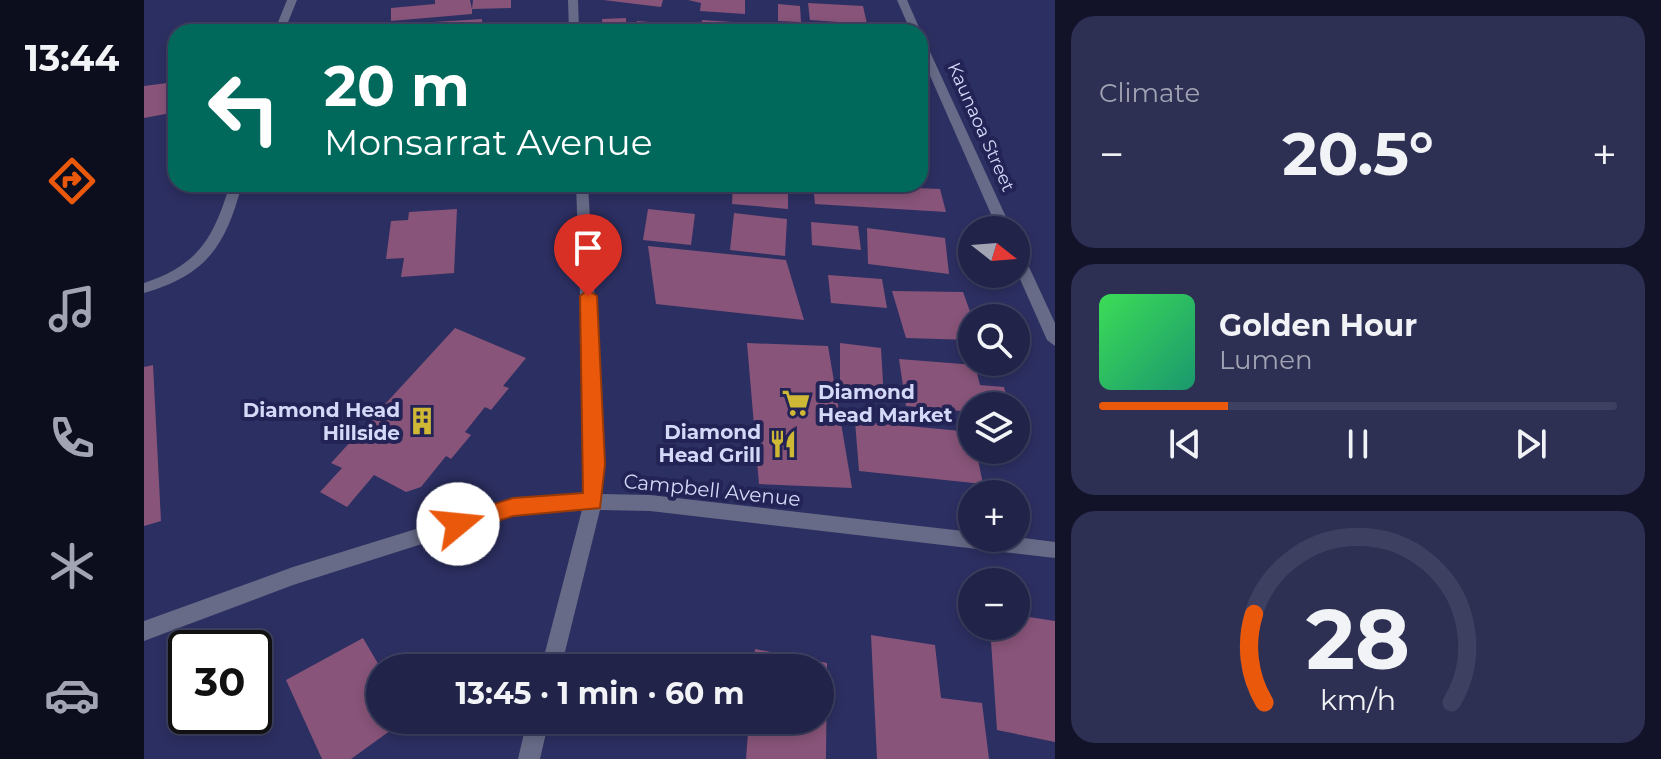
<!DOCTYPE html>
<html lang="en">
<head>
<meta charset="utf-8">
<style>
	:root { --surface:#212349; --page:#2d2f53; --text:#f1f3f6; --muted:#a2a4b4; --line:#3e4061; --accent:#ea580c }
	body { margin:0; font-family:Montserrat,sans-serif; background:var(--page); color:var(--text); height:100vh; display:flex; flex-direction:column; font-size:30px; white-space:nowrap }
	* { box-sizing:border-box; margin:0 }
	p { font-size:26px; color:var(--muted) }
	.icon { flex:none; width:44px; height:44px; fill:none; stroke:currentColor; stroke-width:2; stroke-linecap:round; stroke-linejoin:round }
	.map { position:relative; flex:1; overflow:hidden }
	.details { display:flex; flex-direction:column; gap:16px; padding:16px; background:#121328; width:606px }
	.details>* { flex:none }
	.banner { position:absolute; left:24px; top:24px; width:760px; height:168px; border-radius:24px; box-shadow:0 4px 12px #0003,0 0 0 2px var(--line); background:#00695c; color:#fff; overflow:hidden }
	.needle { width:52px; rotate:107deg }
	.buttons { position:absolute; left:814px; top:216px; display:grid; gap:16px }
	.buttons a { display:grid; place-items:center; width:72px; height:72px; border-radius:50%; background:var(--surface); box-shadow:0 4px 12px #0003,0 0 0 2px var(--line); font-size:40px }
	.speed { position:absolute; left:24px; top:630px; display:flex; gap:16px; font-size:40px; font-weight:700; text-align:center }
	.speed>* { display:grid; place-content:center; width:104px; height:104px; border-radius:50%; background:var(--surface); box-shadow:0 4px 12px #0003,0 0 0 2px var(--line); line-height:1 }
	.speed .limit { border:4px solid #111; border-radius:12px; background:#fff; color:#111 }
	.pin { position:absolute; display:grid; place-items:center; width:68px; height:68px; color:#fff; margin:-82px -34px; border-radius:50% 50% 50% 0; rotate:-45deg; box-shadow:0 0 8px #0007 }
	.pin .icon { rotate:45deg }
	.me { position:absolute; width:88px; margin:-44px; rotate:73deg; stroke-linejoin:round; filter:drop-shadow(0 0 6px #0008) }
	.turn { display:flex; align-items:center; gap:28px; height:168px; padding:0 24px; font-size:36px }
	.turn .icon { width:104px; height:104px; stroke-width:2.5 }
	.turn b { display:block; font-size:56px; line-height:68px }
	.big { font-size:60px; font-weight:700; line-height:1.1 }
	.details .widget { flex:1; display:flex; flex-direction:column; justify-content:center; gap:12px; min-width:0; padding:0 28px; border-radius:24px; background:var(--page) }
	.details .dial { align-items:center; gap:0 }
	.dial svg { height:208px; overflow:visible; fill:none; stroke:var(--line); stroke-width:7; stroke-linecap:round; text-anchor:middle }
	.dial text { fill:var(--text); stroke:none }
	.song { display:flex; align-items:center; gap:24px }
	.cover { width:96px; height:96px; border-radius:12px; background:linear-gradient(135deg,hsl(130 70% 55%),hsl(160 70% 35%)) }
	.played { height:8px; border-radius:4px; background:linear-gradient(90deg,var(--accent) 25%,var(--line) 25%) }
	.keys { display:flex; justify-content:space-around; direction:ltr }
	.heat { display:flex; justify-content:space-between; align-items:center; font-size:44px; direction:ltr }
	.trip { position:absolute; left:222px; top:654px; width:468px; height:80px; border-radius:40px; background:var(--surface); box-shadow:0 4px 12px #0003,0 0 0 2px var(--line); font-weight:700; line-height:80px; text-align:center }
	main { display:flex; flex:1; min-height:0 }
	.tab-bar { display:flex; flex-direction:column; width:144px; justify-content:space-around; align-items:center; background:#0d0e1d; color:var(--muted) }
	.tab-bar .icon { width:56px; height:56px }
	.tab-bar .on { color:var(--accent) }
	.tab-bar b { font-size:36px; color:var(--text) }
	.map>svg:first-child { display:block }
</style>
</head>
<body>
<main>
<nav class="tab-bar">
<b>13:44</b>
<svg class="icon on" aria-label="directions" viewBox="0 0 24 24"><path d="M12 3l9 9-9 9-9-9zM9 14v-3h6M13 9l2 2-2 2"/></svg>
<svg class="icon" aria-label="music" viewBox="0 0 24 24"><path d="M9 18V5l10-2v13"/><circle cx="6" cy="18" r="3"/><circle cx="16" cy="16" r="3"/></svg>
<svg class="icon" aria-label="phone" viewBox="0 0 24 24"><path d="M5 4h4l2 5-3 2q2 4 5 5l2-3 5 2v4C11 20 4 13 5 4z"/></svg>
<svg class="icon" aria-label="climate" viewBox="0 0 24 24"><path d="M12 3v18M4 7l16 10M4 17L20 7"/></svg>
<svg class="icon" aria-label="car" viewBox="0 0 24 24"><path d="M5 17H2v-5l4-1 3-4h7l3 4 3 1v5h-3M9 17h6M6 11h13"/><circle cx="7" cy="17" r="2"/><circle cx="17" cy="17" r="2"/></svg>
</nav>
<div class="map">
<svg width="911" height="759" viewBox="0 0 911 759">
	<rect width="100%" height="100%" fill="#2c2f61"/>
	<g fill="#885479">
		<path d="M 291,0 L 326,0 L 328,9 L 329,0 L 367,0 L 367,8 L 328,9 L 328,14 L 247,21 L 247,8 L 291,4 Z"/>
		<path d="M 459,0 L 519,0 L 517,7 Z"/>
		<path d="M 544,0 L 601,0 L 601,14 L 556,11 L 557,3 Z"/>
		<path d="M 664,3 L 719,6 L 723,24 L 666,20 Z"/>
		<path d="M 634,4 L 656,6 L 657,22 L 634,21 Z"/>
		<path d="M 482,18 L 483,32 L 459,32 L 458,19 Z"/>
		<path d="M 338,19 L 339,32 L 259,32 L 259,24 Z"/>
		<path d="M 558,20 L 603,23 L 602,32 L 557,32 Z"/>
		<path d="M 493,21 L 529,24 L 528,32 L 490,32 Z"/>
		<path d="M 621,25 L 698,30 L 698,32 L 621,32 Z"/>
		<path d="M 31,82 L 27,113 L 0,118 L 0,86 Z"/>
		<path d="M 589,184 L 644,184 L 644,209 L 588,204 Z"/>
		<path d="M 669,184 L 796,189 L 802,212 L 671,204 Z"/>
		<path d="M 313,209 L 310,273 L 257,277 L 260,258 L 242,259 L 247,221 L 264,220 L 265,212 Z"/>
		<path d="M 504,209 L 551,214 L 547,245 L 499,240 Z"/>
		<path d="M 590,213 L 643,219 L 641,256 L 586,250 Z"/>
		<path d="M 667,222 L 714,226 L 717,250 L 668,245 Z"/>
		<path d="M 723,228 L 801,238 L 805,274 L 724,264 Z"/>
		<path d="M 504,246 L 642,260 L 660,320 L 512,304 Z"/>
		<path d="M 684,275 L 738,279 L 743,308 L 687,303 Z"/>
		<path d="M 748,291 L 819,292 L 828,317 L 828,340 L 762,338 Z"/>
		<path d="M 311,328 L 382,358 L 359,386 L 365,388 L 347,410 L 341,407 L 321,432 L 327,435 L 307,459 L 302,456 L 277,487 L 262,492 L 230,475 L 203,507 L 176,492 L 198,468 L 187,463 Z"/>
		<path d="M 603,343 L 684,346 L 708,488 L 615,484 Z"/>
		<path d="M 696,343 L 737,348 L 740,400 L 696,394 Z"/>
		<path d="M 755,359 L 831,365 L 836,385 L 860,387 L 865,406 L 828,406 L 828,412 L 762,406 Z"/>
		<path d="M 9,365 L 17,521 L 0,526 L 0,367 Z"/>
		<path d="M 711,421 L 828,432 L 828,450 L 832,450 L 839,484 L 715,471 Z"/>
		<path d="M 872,615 L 911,621 L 911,742 L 853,730 L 846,626 L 872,626 Z"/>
		<path d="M 727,635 L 791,645 L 797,698 L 838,703 L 845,759 L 733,759 Z"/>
		<path d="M 219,638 L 236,667 L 236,720 L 261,720 L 207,759 L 178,759 L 142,680 Z"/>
		<path d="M 611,649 L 683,663 L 682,759 L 602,759 L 605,720 L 676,720 L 676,668 L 609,668 Z"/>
	</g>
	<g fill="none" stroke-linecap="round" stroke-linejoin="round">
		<g fill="#676b87" fill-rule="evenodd">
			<path d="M 143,0 L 153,0 L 140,32 L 130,32 Z"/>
			<path d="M 753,0 L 763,0 L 777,32 L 776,34 L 767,32 Z"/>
			<path d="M 776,38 L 781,41 L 868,230 L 854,230 L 776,53 Z"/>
			<path d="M 86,184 L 98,184 C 82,245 63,275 0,293 L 0,283 C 55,265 70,237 86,184 Z"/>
			<path d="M 872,249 L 879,254 L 911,323 L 911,346 L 903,340 L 872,270 Z"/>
			<path d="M 449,494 L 455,497 L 458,502 L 455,507 L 449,510 L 369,515 L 149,585 L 0,641 L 0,621 L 149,567 L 369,499 Z"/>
		</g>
		<g fill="#676b87" fill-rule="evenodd">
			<path d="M 424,0 L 434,0 L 435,32 L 425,32 Z"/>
			<path d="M 432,184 L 444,184 L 460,464 L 458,494 L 506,495 L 828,532 L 828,538 L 872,537 L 911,542 L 911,558 L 506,511 L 456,510 L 417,668 L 397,668 L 440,502 L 442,464 Z"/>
			<path d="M 383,720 L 405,720 L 396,759 L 374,759 Z"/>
		</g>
	</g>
	<path fill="#ea580c" stroke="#983908" stroke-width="2" d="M 444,290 L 453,296 L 461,464 L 456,508 L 369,516 L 314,534 L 307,531 L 304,524 L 307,518 L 369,498 L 439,493 L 436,296 Z"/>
	<defs>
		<symbol id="supermarket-bare" viewBox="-9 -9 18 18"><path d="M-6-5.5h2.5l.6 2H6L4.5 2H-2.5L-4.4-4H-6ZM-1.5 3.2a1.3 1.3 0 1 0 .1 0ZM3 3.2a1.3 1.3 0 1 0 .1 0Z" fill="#d0b837" stroke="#232455" stroke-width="2.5" paint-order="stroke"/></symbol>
		<symbol id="building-bare" viewBox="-9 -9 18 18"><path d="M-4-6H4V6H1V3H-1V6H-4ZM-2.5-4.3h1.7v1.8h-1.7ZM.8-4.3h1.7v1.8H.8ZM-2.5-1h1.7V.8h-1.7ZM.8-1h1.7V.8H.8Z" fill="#d0b837" stroke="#232455" stroke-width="2.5" paint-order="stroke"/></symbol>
		<symbol id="restaurant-bare" viewBox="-9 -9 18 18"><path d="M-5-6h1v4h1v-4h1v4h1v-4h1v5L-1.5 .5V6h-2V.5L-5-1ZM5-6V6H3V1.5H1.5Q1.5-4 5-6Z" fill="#d0b837" stroke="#232455" stroke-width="2.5" paint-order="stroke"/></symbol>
	</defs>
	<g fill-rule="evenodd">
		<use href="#supermarket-bare" x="632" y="383" width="40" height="40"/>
		<use href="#building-bare" x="258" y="401" width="40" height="40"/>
		<use href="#restaurant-bare" x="619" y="424" width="40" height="40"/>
	</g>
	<g text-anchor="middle" stroke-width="8" stroke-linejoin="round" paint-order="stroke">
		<g font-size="18" fill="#d4d9f8" stroke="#232455">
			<text transform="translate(837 127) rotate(66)" y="6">Kaunaoa Street</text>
		</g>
		<g font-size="20" font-weight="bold" fill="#d4d9f8" stroke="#232455" text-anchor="end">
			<text x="674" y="399" text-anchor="start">Diamond<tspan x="674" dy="23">Head Market</tspan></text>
			<text x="256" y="417">Diamond Head<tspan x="256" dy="23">Hillside</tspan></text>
			<text x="617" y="439">Diamond<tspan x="617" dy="23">Head Grill</tspan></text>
		</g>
		<g font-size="20" fill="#d4d9f8" stroke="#232455">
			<text transform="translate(568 490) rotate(6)" y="7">Campbell Avenue</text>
		</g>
	</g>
</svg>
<div class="buttons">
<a><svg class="needle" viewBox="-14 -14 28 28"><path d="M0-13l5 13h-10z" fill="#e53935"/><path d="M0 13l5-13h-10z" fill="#a2a4b4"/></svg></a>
<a><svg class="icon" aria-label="search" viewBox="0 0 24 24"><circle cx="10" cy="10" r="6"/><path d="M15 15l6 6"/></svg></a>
<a><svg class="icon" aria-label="layers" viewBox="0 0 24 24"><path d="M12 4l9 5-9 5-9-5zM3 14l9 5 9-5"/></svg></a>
<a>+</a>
<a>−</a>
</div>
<div class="speed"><div class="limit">30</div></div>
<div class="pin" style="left:444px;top:296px;background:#d93025"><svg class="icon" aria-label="arrive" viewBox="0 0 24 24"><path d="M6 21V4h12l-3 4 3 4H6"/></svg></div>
<svg class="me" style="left:314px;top:524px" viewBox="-20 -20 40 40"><circle r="19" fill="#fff"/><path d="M0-13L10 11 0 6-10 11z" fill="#ea580c"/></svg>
<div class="trip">13:45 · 1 min · 60 m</div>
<div class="banner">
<div class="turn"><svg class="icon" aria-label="left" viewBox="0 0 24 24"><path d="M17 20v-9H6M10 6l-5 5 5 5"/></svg><div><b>20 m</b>Monsarrat Avenue</div></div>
</div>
</div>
<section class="details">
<div class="widget"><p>Climate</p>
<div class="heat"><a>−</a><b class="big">20.5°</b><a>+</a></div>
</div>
<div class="widget">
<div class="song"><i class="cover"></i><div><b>Golden Hour</b><p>Lumen</p></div></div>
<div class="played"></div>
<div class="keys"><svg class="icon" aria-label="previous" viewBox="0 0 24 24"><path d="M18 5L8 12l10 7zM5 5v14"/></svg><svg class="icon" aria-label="pause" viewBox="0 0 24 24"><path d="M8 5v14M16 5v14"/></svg><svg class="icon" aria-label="next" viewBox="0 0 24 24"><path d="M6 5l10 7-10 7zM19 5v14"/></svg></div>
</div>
<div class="widget dial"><svg viewBox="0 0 100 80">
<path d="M14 69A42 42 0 1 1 86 69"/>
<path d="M14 69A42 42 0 0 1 10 35" stroke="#ea580c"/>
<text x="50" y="56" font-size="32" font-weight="700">28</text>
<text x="50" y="72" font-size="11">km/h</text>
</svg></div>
</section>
</main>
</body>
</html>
